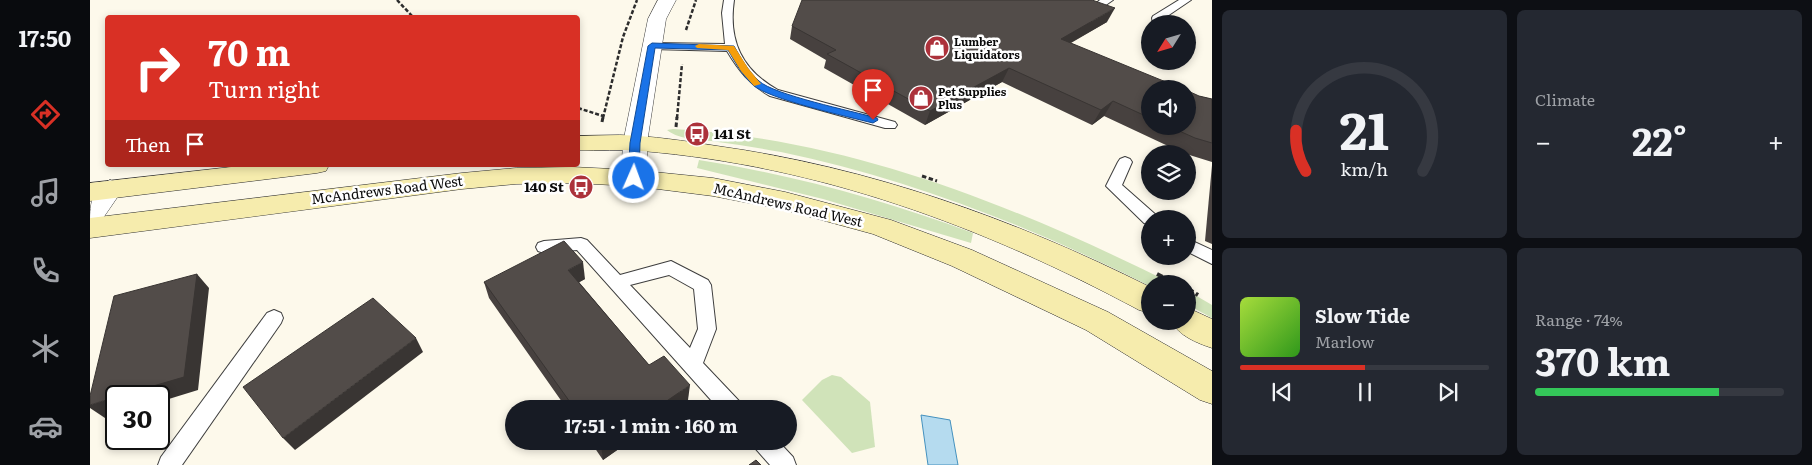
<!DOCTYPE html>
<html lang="en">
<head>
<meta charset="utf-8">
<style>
	:root { --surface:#171b24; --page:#242831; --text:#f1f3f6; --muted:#9ea1a6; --line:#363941; --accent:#d93025 }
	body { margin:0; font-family:Literata,serif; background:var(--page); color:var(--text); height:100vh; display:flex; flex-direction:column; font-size:19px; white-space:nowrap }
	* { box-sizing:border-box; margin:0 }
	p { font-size:16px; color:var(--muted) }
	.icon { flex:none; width:28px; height:28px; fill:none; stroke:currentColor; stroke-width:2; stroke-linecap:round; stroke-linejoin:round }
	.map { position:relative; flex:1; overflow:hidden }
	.details { display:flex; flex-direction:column; gap:10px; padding:10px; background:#0d0f14; width:600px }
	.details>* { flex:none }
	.top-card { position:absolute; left:15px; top:15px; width:475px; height:152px; border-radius:5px; box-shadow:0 2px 8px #0003; background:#d93025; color:#fff; overflow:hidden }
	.needle { width:32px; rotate:233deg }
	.tools { position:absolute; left:1051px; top:15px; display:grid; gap:10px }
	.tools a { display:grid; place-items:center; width:55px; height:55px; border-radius:50%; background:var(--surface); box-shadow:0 2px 8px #0003; font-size:25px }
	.speed { position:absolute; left:15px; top:385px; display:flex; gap:10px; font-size:25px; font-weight:700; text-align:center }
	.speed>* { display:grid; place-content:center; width:65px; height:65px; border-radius:50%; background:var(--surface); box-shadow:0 2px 8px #0003; line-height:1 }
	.speed .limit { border:2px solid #111; border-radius:8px; background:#fff; color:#111 }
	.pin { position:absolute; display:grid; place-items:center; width:42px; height:42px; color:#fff; margin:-51px -21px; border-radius:50% 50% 50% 0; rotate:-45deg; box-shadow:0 0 5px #0007 }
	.pin .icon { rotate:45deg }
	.me { position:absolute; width:55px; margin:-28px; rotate:2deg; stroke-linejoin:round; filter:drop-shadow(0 0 4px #0008) }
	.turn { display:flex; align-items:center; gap:18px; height:105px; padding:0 20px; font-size:22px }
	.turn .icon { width:65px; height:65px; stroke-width:2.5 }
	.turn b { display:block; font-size:35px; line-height:42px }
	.then { display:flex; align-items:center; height:48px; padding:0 20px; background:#0003; gap:10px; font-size:19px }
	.big { font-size:38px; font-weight:700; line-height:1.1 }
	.details .card { flex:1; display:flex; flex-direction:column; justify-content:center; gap:8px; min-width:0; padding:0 18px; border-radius:8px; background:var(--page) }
	.details .dial { align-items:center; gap:0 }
	.dial svg { height:130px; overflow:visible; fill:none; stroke:var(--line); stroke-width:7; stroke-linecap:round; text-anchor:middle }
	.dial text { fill:var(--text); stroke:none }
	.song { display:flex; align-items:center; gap:15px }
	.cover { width:60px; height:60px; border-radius:8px; background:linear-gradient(135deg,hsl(80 70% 55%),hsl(110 70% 35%)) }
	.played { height:5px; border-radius:2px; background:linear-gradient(90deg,var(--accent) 50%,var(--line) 50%) }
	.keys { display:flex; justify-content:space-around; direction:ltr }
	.heat { display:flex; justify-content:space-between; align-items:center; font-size:28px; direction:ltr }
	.charge { height:8px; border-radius:4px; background:linear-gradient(90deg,#34c759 74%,var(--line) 0) }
	.details .tiles { flex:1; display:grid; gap:10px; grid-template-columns:repeat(2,1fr) }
	.trip { position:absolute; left:415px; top:400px; width:292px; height:50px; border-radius:25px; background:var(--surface); box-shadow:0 2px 8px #0003; font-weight:700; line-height:50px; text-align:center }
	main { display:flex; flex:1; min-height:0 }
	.tab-bar { display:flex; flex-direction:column; width:90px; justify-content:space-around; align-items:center; background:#090b0e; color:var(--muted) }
	.tab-bar .icon { width:35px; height:35px }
	.tab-bar .on { color:var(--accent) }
	.tab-bar b { font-size:22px; color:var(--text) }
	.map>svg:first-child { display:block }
</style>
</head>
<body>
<main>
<nav class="tab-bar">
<b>17:50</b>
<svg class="icon on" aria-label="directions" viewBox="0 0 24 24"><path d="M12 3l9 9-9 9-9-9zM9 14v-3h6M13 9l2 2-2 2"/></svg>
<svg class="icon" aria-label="music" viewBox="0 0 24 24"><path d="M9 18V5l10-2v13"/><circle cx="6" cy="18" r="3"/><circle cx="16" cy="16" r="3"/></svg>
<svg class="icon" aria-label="phone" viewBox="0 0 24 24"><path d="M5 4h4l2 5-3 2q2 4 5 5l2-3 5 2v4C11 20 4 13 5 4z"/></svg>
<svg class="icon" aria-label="climate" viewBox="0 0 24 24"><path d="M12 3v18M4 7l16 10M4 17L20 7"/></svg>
<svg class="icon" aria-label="car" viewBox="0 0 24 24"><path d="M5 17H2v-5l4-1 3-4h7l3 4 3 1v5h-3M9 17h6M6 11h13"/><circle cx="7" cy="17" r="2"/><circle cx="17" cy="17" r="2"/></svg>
</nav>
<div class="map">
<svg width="1122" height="465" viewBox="0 0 1122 465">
	<rect width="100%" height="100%" fill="#fdf9eb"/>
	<g fill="#d0e3b9">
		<path d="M 583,129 C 760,139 926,206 1083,284 L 1060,284 L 1060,286 C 942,227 820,179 691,152 C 670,148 649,145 628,142 C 611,139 591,141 577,130 Z"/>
		<path d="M 609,160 C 704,175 794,200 883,233 L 881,243 L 733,199 L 607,168 Z"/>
		<path d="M 1098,291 L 1122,305 L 1122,318 L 1098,305 Z"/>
		<path d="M 742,375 L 751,377 L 780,402 L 785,447 L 762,453 L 712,400 L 732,380 Z"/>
	</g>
	<path fill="#b5dbef" stroke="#4491be" d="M 831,415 L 860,420 L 868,465 L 838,465 Z"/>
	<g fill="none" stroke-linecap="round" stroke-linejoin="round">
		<defs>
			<g id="service">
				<path d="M 634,0 L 644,0 C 638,41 652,70 688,90 L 805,122 L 807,125 L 805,128 L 795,128 L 680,96 C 660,85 649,71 637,51 L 562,49 L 556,46 L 562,43 L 635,44 L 632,13 Z"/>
				<path d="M 1010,0 L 1023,0 L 1013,7 L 1005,7 L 1004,5 Z"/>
				<path d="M 1089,0 L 1101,0 L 1073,19 L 1074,24 L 1063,24 L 1062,18 L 1063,16 Z"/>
				<path d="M 1035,157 L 1040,159 L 1042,162 L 1032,185 L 1066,215 L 1068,219 L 1060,219 L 1060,225 L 1054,223 L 1016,186 L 1028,162 L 1030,159 Z"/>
				<path d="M 491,238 L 497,240 L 530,275 L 581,261 L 618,280 L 621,285 L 626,329 L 613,363 L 650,402 L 653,409 L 629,409 L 487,250 L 454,253 L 448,251 L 446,247 L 448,243 L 454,241 ZM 579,275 L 604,289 L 608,329 L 600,348 L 540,285 Z"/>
				<path d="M 1098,239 L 1122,250 L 1122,264 L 1098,252 Z"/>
				<path d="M 184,310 L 191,313 L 193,318 L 191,323 L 92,465 L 68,465 L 71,457 L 177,313 Z"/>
				<path d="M 662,441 L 688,441 L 703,457 L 706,465 L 680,465 L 665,448 Z"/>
			</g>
			<g id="minor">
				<path d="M 568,0 L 586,0 L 576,19 L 557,143 L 557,178 L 553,184 L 544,186 L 535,184 L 531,178 L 533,143 L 558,19 Z"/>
				<path d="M 20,180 L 29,183 L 33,189 L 9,224 L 0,226 C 0,207 0,187 20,180 Z"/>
			</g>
			<g id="secondary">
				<path d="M 530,135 C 562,136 595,141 627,146 C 779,167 924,219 1060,287 L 1060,313 L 1049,310 C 892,226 730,166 552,151 C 530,149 509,151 488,150 L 488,136 Z"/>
				<path d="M 159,165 L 239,165 L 236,171 L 227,173 L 0,201 L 0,183 Z"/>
				<path d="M 482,167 L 544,170 L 623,178 L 695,192 L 801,220 L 882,250 L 1018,312 L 1122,371 L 1122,404 L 1110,400 L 996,330 L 862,266 L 783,234 L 695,210 L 623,196 L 544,186 L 482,183 L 426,184 L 372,189 L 0,238 L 0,218 L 372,173 L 426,168 Z"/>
				<path d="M 1098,308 L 1122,319 L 1122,348 C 1107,343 1089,336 1081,321 L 1098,321 Z"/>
			</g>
		</defs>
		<use href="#service" stroke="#3e3e3e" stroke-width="2"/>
		<use href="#minor" stroke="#3e3e3e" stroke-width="1"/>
		<use href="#secondary" stroke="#2d2d2d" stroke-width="1"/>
		<g stroke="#2d2d2d" stroke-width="2.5" stroke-dasharray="4 2" stroke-linecap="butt">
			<path d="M 307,0 L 324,18"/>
			<path d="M 596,30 L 606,0"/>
			<path d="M 488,108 L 513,116"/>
			<path d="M 513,118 L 533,37 L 547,0"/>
			<path d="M 587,118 L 592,64"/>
		</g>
		<g stroke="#2d2d2d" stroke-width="3" stroke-dasharray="4.5 2.5" stroke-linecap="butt">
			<path d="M 512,122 L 513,117"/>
			<path d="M 586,127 L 587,117"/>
			<path d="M 832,176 L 847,181"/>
		</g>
		<g stroke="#2d2d2d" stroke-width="4" stroke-dasharray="6 3" stroke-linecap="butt">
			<path d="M 1067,274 L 1087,284"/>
			<path d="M 1098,289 L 1108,295"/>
		</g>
		<use href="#service" fill="#fff" fill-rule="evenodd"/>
		<use href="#minor" fill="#fff" fill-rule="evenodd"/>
		<use href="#secondary" fill="#f6ecad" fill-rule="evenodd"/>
	</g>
	<g fill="#47413f">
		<path d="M 1017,22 L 981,43 L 1060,89 L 1060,126 L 1098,126 L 1109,96 L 1122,99 L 1122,162 L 1093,153 L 1014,116 L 1002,125 L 912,82 L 835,125 L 734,68 L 736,60 L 700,39 L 702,26 Z"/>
		<path d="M 1122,165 L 1122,244 L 1115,241 Z"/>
		<path d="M 495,279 L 489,282 L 559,365 L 598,400 L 586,409 L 477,409 L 399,298 L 394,282 Z"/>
		<path d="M 500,441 L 540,441 L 513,460 Z"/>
	</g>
	<g fill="#393533">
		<path d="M 1025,8 L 1017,22 L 964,52 L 971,39 Z"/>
		<path d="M 919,68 L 912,82 L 835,125 L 840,111 Z"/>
		<path d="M 1023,101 L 1014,116 L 1002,125 L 1011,110 Z"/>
		<path d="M 493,262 L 495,279 L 481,287 L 478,270 Z"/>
		<path d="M 107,274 L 119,288 L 108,390 L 69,402 L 69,396 L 29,396 Z"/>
		<path d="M 326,338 L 333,352 L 205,450 L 193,438 Z"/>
		<path d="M 600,385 L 598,400 L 586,409 L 565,409 Z"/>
		<path d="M 26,397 L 26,415 L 15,418 L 0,408 L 0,405 Z"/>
		<path d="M 517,441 L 540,441 L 513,460 L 511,445 Z"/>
	</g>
	<g fill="#524c49" stroke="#393533">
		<path d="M 712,0 L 1002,0 L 1025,8 L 971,39 L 1093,89 L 1060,89 L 1060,118 L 1023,101 L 1011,110 L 919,68 L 840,111 L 737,54 L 746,50 L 702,26 Z"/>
		<path d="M 1098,91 L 1109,96 L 1122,99 L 1122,143 L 1105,138 L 1078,126 L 1098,126 Z"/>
		<path d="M 474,241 L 493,262 L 478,270 L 559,365 L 574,356 L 600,385 L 565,409 L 485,409 L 394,282 Z"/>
		<path d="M 107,274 L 94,377 L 29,396 L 26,396 L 26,397 L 0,405 L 0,396 L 24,296 Z"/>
		<path d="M 283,298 L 326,338 L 193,438 L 153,387 Z"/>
		<path d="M 508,441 L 517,441 L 511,445 Z"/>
		<path d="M 666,460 L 671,465 L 659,465 Z"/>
	</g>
	<path fill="#1a73e8" stroke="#114b97" d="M 562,43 L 644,46 C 651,58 658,71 669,81 C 684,95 762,111 787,118 L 788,120 L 783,123 C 759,117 678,99 663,85 C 652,75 645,62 638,50 L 565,48 L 550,143 L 549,178 L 544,181 L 540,180 L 538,178 L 540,143 L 558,46 Z"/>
	<path fill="#f59e0b" d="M 609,44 L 644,46 L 658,68 L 671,84 L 664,86 L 651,71 L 638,50 L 607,48 L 605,46 Z"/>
	<defs>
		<symbol id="shop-disc" viewBox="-11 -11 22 22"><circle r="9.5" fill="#ac323b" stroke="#fff"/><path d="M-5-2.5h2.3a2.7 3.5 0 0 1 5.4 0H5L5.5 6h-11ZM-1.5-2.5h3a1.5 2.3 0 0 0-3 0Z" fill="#fff"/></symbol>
		<symbol id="bus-disc" viewBox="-11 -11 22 22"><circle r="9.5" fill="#ac323b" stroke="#fff"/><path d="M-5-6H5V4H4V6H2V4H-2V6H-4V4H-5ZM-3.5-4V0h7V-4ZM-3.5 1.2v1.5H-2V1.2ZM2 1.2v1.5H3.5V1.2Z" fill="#fff"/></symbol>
	</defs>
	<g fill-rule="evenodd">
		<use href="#shop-disc" x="833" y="34" width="28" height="28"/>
		<use href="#shop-disc" x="817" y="84" width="28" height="28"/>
		<use href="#bus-disc" x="593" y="120" width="28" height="28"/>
		<use href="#bus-disc" x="477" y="173" width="28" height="28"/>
	</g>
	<g text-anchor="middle" stroke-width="5" stroke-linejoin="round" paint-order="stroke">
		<g font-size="11" font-weight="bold" fill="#0b0b0b" stroke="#fff" text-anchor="start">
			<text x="864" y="46">Lumber<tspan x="864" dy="13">Liquidators</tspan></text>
			<text x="848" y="96">Pet Supplies<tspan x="848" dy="13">Plus</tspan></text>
		</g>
		<g font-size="14" font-weight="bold" fill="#0b0b0b" stroke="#fff" text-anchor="start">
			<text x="624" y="139">141 St</text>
			<text x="474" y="192" text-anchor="end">140 St</text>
		</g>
		<g font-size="14" fill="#0b0b0b" stroke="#fff">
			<text transform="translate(297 190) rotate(-7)" y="5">McAndrews Road West</text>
			<text transform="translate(698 205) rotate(13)" y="5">McAndrews Road West</text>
		</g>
	</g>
</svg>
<div class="tools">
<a><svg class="needle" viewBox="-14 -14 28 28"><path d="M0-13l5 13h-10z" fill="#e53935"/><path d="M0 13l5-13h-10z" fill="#9ea1a6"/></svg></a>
<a><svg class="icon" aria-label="sound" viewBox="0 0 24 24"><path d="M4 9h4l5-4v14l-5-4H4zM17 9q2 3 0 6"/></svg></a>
<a><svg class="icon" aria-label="layers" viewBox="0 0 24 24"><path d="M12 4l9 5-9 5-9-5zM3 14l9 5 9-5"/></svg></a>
<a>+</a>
<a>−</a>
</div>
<div class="speed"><div class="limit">30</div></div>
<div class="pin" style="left:783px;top:120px;background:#d93025"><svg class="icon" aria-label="arrive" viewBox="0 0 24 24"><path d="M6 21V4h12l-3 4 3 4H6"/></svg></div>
<svg class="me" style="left:544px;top:178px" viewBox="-20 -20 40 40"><circle r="17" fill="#1a73e8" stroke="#fff" stroke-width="3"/><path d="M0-11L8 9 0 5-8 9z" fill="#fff"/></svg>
<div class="trip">17:51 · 1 min · 160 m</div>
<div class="top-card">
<div class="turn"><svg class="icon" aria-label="right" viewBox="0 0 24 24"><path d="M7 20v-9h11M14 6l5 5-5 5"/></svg><div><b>70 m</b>Turn right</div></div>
<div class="then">Then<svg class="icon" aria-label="arrive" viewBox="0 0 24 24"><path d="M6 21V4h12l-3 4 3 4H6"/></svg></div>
</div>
</div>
<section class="details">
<div class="tiles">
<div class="card dial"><svg viewBox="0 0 100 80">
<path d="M14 69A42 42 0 1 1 86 69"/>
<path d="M14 69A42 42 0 0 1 8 44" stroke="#d93025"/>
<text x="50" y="56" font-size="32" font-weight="700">21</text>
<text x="50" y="72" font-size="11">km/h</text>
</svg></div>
<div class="card"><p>Climate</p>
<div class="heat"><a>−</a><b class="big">22°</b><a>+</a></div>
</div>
<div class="card">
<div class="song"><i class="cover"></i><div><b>Slow Tide</b><p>Marlow</p></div></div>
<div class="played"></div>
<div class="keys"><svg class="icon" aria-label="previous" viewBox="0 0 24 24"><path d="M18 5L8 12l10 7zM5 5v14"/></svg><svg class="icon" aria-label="pause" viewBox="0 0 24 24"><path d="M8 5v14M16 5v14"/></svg><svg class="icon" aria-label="next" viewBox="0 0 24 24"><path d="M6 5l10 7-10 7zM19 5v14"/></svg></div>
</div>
<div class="card"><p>Range · 74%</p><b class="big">370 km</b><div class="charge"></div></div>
</div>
</section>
</main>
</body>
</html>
